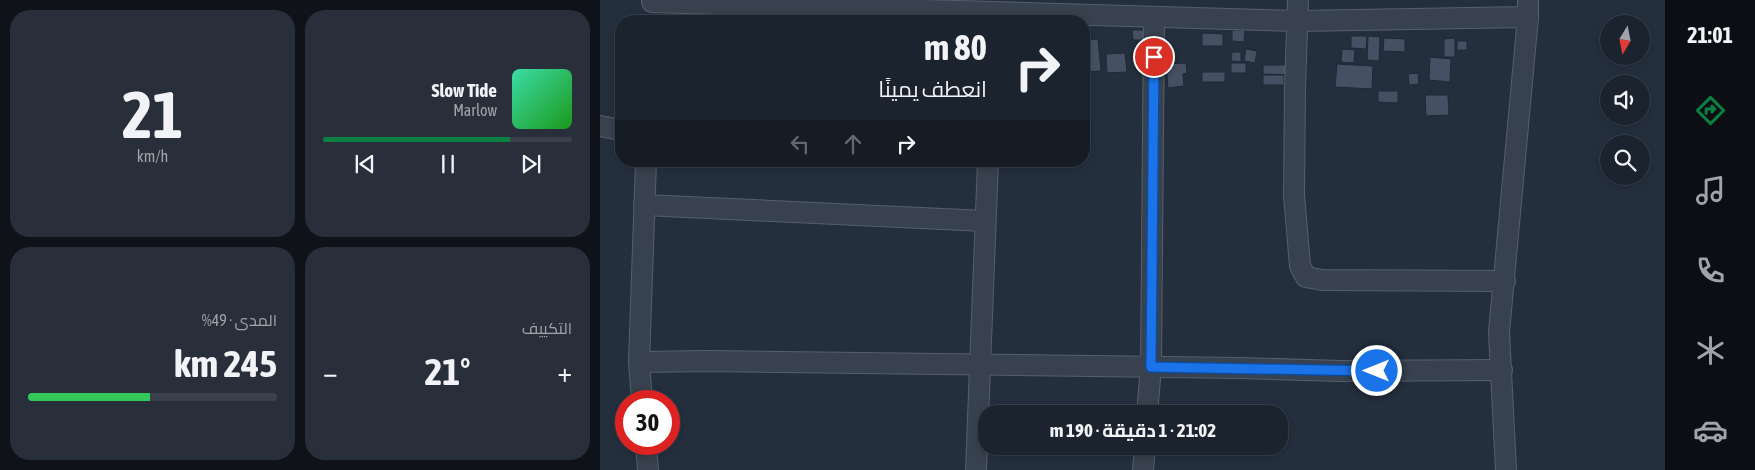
<!DOCTYPE html>
<html lang="ar">
<head>
<meta charset="utf-8">
<style>
	:root { --surface:#1b232e; --page:#282f3a; --text:#f1f3f6; --muted:#a0a4aa; --line:#39404a; --accent:#0b8043 }
	body { margin:0; font-family:"Asap Condensed",Cairo,sans-serif; background:var(--page); color:var(--text); direction:rtl; height:100vh; display:flex; flex-direction:column; font-size:19px; white-space:nowrap }
	* { box-sizing:border-box; margin:0 }
	p { font-size:16px; color:var(--muted) }
	.icon { flex:none; width:28px; height:28px; fill:none; stroke:currentColor; stroke-width:2; stroke-linecap:round; stroke-linejoin:round }
	.map { position:relative; flex:1; overflow:hidden; direction:ltr }
	.details { display:flex; flex-direction:column; gap:10px; padding:10px; background:#0f1319; width:600px }
	.details>* { flex:none }
	.guide { position:absolute; left:15px; top:15px; width:475px; height:152px; border-radius:20px; box-shadow:0 2px 8px #0003,0 0 0 1px var(--line); direction:rtl; background:#1b232e; color:var(--text); overflow:hidden }
	.needle { width:32px; rotate:190deg }
	.fabs { position:absolute; left:1000px; top:15px; display:grid; gap:10px }
	.fabs a { display:grid; place-items:center; width:50px; height:50px; border-radius:50%; background:var(--surface); box-shadow:0 2px 8px #0003,0 0 0 1px var(--line); font-size:25px }
	.speed { position:absolute; left:15px; top:390px; display:flex; gap:10px; font-size:25px; font-weight:700; text-align:center }
	.speed>* { display:grid; place-content:center; width:65px; height:65px; border-radius:50%; background:var(--surface); box-shadow:0 2px 8px #0003,0 0 0 1px var(--line); line-height:1 }
	.speed .limit { border:8px solid #d22; background:#fff; color:#111 }
	.pin { position:absolute; display:grid; place-items:center; width:42px; height:42px; color:#fff; margin:-21px; border:2px solid #fff; border-radius:50%; box-shadow:0 1px 5px #0007 }
	.me { position:absolute; width:55px; margin:-28px; rotate:270deg; stroke-linejoin:round; filter:drop-shadow(0 0 4px #0008) }
	.turn { display:flex; align-items:center; gap:18px; height:105px; padding:0 20px; font-size:22px }
	.turn .icon { width:65px; height:65px; stroke-width:2.5 }
	.turn b { display:block; font-size:35px; line-height:42px }
	.lanes { display:flex; align-items:center; height:48px; padding:0 20px; background:#0003; justify-content:center; gap:25px; direction:ltr }
	.lanes .off { opacity:.35 }
	.big { font-size:38px; font-weight:700; line-height:1.1 }
	.details .tile { flex:1; display:flex; flex-direction:column; justify-content:center; gap:8px; min-width:0; padding:0 18px; border-radius:20px; background:var(--page) }
	.details .dial { align-items:center; gap:0 }
	.dial b { font-size:65px; line-height:1 }
	.song { display:flex; align-items:center; gap:15px }
	.cover { width:60px; height:60px; border-radius:8px; background:linear-gradient(135deg,hsl(160 70% 55%),hsl(120 70% 35%)) }
	.played { height:5px; border-radius:2px; background:linear-gradient(90deg,var(--accent) 75%,var(--line) 75%) }
	.keys { display:flex; justify-content:space-around; direction:ltr }
	.heat { display:flex; justify-content:space-between; align-items:center; font-size:28px; direction:ltr }
	.charge { height:8px; border-radius:4px; background:linear-gradient(90deg,#34c759 49%,var(--line) 0) }
	.details .tiles { flex:1; display:grid; gap:10px; grid-template-columns:repeat(2,1fr) }
	.trip { position:absolute; left:378px; top:405px; width:310px; height:50px; border-radius:20px; background:var(--surface); box-shadow:0 2px 8px #0003,0 0 0 1px var(--line); font-weight:700; line-height:50px; text-align:center; direction:rtl }
	main { display:flex; flex:1; min-height:0 }
	.tab-bar { display:flex; flex-direction:column; width:90px; justify-content:space-around; align-items:center; background:#0b0e12; color:var(--muted) }
	.tab-bar .icon { width:35px; height:35px }
	.tab-bar .selected { color:var(--accent) }
	.tab-bar b { font-size:22px; color:var(--text) }
	.map>svg:first-child { display:block }
</style>
</head>
<body>
<main>
<nav class="tab-bar">
<b>21:01</b>
<svg class="icon selected" aria-label="directions" viewBox="0 0 24 24"><path d="M12 3l9 9-9 9-9-9zM9 14v-3h6M13 9l2 2-2 2"/></svg>
<svg class="icon" aria-label="music" viewBox="0 0 24 24"><path d="M9 18V5l10-2v13"/><circle cx="6" cy="18" r="3"/><circle cx="16" cy="16" r="3"/></svg>
<svg class="icon" aria-label="phone" viewBox="0 0 24 24"><path d="M5 4h4l2 5-3 2q2 4 5 5l2-3 5 2v4C11 20 4 13 5 4z"/></svg>
<svg class="icon" aria-label="climate" viewBox="0 0 24 24"><path d="M12 3v18M4 7l16 10M4 17L20 7"/></svg>
<svg class="icon" aria-label="car" viewBox="0 0 24 24"><path d="M5 17H2v-5l4-1 3-4h7l3 4 3 1v5h-3M9 17h6M6 11h13"/><circle cx="7" cy="17" r="2"/><circle cx="17" cy="17" r="2"/></svg>
</nav>
<div class="map">
<svg width="1065" height="470" viewBox="0 0 1065 470">
	<rect width="100%" height="100%" fill="#242f3e"/>
	<g fill="#455162" stroke="#1f2835">
		<path d="M 532,30 L 544,30 L 545,40 L 533,40 Z"/>
		<path d="M 632,30 L 645,30 L 644,42 L 632,41 Z"/>
		<path d="M 602,33 L 623,34 L 623,46 L 602,46 Z"/>
		<path d="M 751,36 L 767,36 L 766,49 L 751,48 Z"/>
		<path d="M 768,36 L 780,37 L 779,61 L 767,60 Z"/>
		<path d="M 784,38 L 805,39 L 805,52 L 783,51 Z"/>
		<path d="M 855,38 L 855,57 L 844,57 L 844,39 Z"/>
		<path d="M 498,39 L 501,71 L 484,72 L 484,40 Z"/>
		<rect x="857" y="41" width="10" height="9"/>
		<path d="M 646,49 L 657,51 L 655,63 L 644,61 Z"/>
		<path d="M 742,49 L 755,50 L 754,63 L 741,62 Z"/>
		<path d="M 632,52 L 641,52 L 641,62 L 631,61 Z"/>
		<path d="M 525,53 L 527,72 L 507,73 L 506,54 Z"/>
		<path d="M 830,57 L 851,59 L 850,82 L 829,80 Z"/>
		<path d="M 586,63 L 587,73 L 583,74 L 584,86 L 568,88 L 566,64 Z"/>
		<rect x="631" y="63" width="15" height="10"/>
		<path d="M 737,64 L 773,66 L 772,89 L 735,87 Z"/>
		<path d="M 663,65 L 692,65 L 691,75 L 663,74 Z"/>
		<rect x="602" y="72" width="23" height="10"/>
		<path d="M 818,73 L 819,84 L 809,85 L 808,74 Z"/>
		<rect x="663" y="75" width="21" height="10"/>
		<path d="M 778,91 L 798,91 L 798,103 L 778,102 Z"/>
		<path d="M 825,95 L 848,95 L 849,115 L 826,116 Z"/>
	</g>
	<g fill="none" stroke-linecap="round" stroke-linejoin="round">
		<defs>
			<g id="minor">
				<path d="M 698,0 L 695,88 L 694,195 L 700,266 L 706,277 L 722,280 L 905,281"/>
				<path d="M 52,2 L 698,21 L 928,17"/>
				<path d="M 0,126 L 21,130"/>
				<path d="M 44,205 L 385,221"/>
				<path d="M 39,362 L 108,361 L 641,368 L 740,371 L 902,370"/>
				<path d="M 42,401 L 39,362 L 46,161"/>
				<path d="M 547,414 L 551,367 L 554,18"/>
				<path d="M 46,444 L 48,470"/>
				<path d="M 376,470 L 388,161"/>
				<path d="M 543,470 L 545,446"/>
				<path d="M 906,470 L 899,332 L 928,17 L 928,0"/>
			</g>
		</defs>
		<use href="#minor" stroke="#565f6c" stroke-width="22"/>
		<use href="#minor" stroke="#38414e" stroke-width="20"/>
	</g>
	<g fill="none" stroke-linecap="round" stroke-linejoin="round">
		<defs>
			<path id="route" d="M 554,57 L 551,367 L 777,371"/>
		</defs>
		<use href="#route" stroke="#114b97" stroke-width="12"/>
		<use href="#route" stroke="#1a73e8" stroke-width="9"/>
	</g>
</svg>
<div class="fabs">
<a><svg class="needle" viewBox="-14 -14 28 28"><path d="M0-13l5 13h-10z" fill="#e53935"/><path d="M0 13l5-13h-10z" fill="#a0a4aa"/></svg></a>
<a><svg class="icon" aria-label="sound" viewBox="0 0 24 24"><path d="M4 9h4l5-4v14l-5-4H4zM17 9q2 3 0 6"/></svg></a>
<a><svg class="icon" aria-label="search" viewBox="0 0 24 24"><circle cx="10" cy="10" r="6"/><path d="M15 15l6 6"/></svg></a>
</div>
<div class="speed"><div class="limit">30</div></div>
<div class="pin" style="left:554px;top:57px;background:#d93025"><svg class="icon" aria-label="arrive" viewBox="0 0 24 24"><path d="M6 21V4h12l-3 4 3 4H6"/></svg></div>
<svg class="me" style="left:777px;top:371px" viewBox="-20 -20 40 40"><circle r="17" fill="#1a73e8" stroke="#fff" stroke-width="3"/><path d="M0-11L8 9 0 5-8 9z" fill="#fff"/></svg>
<div class="trip">21:02 · 1 دقيقة · 190 m</div>
<div class="guide">
<div class="turn"><svg class="icon" aria-label="right" viewBox="0 0 24 24"><path d="M7 20v-9h11M14 6l5 5-5 5"/></svg><div><b>80 m</b>انعطف يمينًا</div></div>
<div class="lanes"><svg class="icon off" aria-label="left" viewBox="0 0 24 24"><path d="M17 20v-9H6M10 6l-5 5 5 5"/></svg><svg class="icon off" aria-label="ahead" viewBox="0 0 24 24"><path d="M12 20V5M6 11l6-6 6 6"/></svg><svg class="icon" aria-label="right" viewBox="0 0 24 24"><path d="M7 20v-9h11M14 6l5 5-5 5"/></svg></div>
</div>
</div>
<section class="details">
<div class="tiles">
<div class="tile">
<div class="song"><i class="cover"></i><div><b>Slow Tide</b><p>Marlow</p></div></div>
<div class="played"></div>
<div class="keys"><svg class="icon" aria-label="previous" viewBox="0 0 24 24"><path d="M18 5L8 12l10 7zM5 5v14"/></svg><svg class="icon" aria-label="pause" viewBox="0 0 24 24"><path d="M8 5v14M16 5v14"/></svg><svg class="icon" aria-label="next" viewBox="0 0 24 24"><path d="M6 5l10 7-10 7zM19 5v14"/></svg></div>
</div>
<div class="tile dial"><b>21</b><p>km/h</p></div>
<div class="tile"><p>التكييف</p>
<div class="heat"><a>−</a><b class="big">21°</b><a>+</a></div>
</div>
<div class="tile"><p>المدى · 49%</p><b class="big">245 km</b><div class="charge"></div></div>
</div>
</section>
</main>
</body>
</html>
